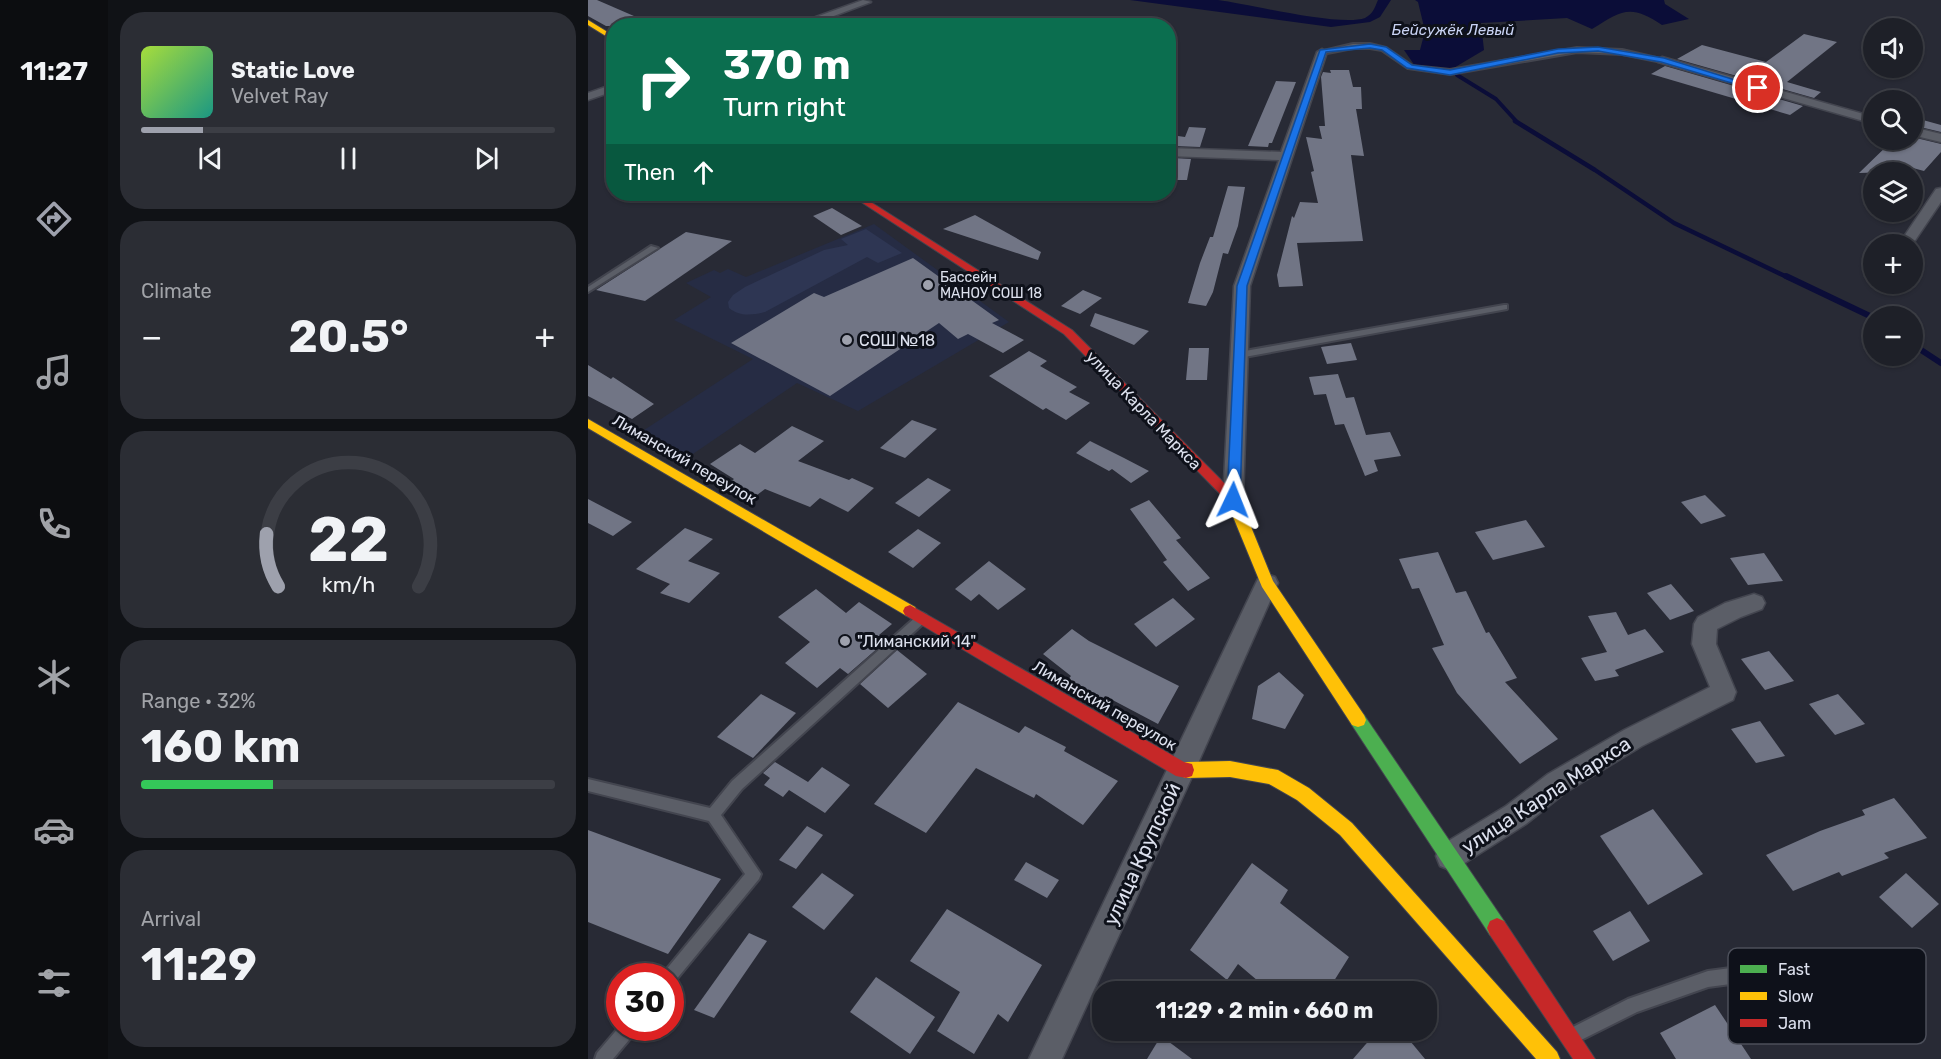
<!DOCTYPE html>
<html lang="en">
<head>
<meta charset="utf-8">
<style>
	:root { --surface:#1e2028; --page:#2b2d34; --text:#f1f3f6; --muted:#a1a3a8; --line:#3c3e45; --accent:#9ea1ad }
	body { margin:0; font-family:Rubik,sans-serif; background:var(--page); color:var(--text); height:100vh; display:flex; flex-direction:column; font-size:22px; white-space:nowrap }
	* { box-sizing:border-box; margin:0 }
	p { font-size:20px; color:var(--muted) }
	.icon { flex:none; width:33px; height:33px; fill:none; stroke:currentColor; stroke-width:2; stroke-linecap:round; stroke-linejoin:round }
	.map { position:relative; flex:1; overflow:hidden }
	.sheet { display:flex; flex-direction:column; gap:12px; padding:12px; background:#101216; width:480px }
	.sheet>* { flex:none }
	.banner { position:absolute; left:18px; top:18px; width:570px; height:183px; border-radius:24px; box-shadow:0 2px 4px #0004,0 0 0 2px var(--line); background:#0b6e4f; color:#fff; overflow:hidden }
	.tools { position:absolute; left:1275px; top:18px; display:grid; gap:12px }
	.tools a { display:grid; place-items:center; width:60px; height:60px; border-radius:50%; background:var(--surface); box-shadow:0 2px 4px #0004,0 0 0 2px var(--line); font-size:30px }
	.speed { position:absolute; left:18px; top:963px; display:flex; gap:12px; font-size:30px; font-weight:700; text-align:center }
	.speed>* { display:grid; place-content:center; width:78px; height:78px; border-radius:50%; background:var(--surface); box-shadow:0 2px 4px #0004,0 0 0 2px var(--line); line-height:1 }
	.speed .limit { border:9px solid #d22; background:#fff; color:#111 }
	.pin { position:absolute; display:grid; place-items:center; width:51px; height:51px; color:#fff; margin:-26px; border:3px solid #fff; border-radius:50%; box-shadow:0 2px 6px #0007 }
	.me { position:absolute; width:66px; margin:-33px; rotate:2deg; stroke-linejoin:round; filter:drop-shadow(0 0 4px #0008) }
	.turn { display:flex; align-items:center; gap:21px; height:126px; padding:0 18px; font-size:27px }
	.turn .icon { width:78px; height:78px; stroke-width:2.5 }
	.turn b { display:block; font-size:42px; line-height:51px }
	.then { display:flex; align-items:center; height:57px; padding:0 18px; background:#0003; gap:12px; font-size:22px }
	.big { font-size:45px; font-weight:700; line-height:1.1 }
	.sheet .widget { flex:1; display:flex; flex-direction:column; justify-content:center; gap:9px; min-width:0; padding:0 21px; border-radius:24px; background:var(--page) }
	.sheet .dial { align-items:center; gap:0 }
	.dial svg { height:156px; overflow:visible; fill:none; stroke:var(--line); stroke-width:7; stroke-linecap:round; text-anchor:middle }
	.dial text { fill:var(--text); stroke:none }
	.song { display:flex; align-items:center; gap:18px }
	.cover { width:72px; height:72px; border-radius:9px; background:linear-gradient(135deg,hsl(80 70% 55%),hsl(170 70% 35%)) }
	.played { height:6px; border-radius:3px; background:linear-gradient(90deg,var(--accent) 15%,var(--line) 15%) }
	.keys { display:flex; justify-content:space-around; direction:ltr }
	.heat { display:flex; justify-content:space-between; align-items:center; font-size:33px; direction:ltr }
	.charge { height:9px; border-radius:4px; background:linear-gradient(90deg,#34c759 32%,var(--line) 0) }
	.trip { position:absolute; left:504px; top:981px; width:345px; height:60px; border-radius:24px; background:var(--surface); box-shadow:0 2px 4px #0004,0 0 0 2px var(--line); font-weight:700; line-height:60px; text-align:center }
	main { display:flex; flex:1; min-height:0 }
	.tabs { display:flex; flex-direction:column; width:108px; justify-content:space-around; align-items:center; background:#0c0d10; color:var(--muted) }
	.tabs .icon { width:42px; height:42px }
	.tabs .selected { color:var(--accent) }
	.tabs b { font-size:27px; color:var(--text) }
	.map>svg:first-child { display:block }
</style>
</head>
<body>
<main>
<nav class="tabs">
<b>11:27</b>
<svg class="icon selected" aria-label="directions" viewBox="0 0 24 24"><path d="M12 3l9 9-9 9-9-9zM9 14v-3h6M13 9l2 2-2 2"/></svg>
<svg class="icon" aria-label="music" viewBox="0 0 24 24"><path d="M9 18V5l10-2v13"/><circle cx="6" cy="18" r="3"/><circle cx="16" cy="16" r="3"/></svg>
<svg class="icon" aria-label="phone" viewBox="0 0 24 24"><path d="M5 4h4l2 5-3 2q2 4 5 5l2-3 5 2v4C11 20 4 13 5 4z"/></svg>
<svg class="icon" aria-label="climate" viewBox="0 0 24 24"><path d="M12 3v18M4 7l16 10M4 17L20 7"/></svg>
<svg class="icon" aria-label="car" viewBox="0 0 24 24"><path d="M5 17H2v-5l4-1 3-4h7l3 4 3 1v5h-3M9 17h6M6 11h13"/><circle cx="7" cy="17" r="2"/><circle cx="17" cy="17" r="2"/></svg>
<svg class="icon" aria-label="filters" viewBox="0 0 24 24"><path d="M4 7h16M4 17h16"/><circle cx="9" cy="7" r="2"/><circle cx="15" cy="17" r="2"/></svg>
</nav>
<section class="sheet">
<div class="widget">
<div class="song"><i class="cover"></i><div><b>Static Love</b><p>Velvet Ray</p></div></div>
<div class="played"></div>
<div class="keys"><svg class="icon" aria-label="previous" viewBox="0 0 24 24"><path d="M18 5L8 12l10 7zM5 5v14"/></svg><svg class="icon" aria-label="pause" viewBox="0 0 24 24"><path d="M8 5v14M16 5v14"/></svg><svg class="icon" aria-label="next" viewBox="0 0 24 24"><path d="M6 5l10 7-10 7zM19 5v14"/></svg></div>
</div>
<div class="widget"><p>Climate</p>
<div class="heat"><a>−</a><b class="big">20.5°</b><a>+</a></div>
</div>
<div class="widget dial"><svg viewBox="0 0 100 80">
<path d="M14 69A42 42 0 1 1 86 69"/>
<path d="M14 69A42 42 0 0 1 8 42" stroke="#9ea1ad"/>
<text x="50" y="56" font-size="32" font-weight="700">22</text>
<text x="50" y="72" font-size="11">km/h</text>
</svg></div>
<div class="widget"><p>Range · 32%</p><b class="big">160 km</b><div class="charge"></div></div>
<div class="widget"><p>Arrival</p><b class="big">11:29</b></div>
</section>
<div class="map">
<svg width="1353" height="1059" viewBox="0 0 1353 1059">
	<rect width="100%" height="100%" fill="#282a35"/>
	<path fill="#262c44" d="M 286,224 L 421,322 L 270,411 L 209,383 L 99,458 L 53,432 L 165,359 L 86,320 L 123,297 L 98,283 L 126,270 L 132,273 L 140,269 L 158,277 Z"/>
	<path fill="#2e3653" d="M 278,229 L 314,253 L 290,263 L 279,257 L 177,312 C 164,315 152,317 141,308 L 140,302 L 145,295 L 157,287 L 236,250 L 260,245 L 253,239 Z"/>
	<g fill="#0b0d38">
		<path d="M 542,0 C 571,0 602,0 630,0 C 661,4 752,27 777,18 C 785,14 787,7 790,0 L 803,0 L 792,17 L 782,22 L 743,27 Z"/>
		<path d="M 827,0 L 1076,0 L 1077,4 L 1101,19 L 1074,25 C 1042,3 1033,11 1004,29 L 979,18 L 893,23 L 896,50 L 864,69 L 827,66 L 816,50 L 832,50 L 837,31 L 830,2 Z"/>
	</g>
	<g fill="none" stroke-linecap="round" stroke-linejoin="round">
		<path stroke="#0b0d38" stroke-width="4" d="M 869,75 L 908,99 L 929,122"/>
		<path stroke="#0b0d38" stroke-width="4.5" d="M 927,121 L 1007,170 L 1086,223 L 1201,278"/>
		<g stroke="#0b0d38" stroke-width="6">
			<path d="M 1198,276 L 1286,318"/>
			<path d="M 1324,344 L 1353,363"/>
		</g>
	</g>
	<g fill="#717585">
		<path d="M 0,0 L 9,0 L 69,26 L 18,26 L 0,16 Z"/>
		<path d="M 1216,34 L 1249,42 L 1199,82 L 1233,92 L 1226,98 L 1089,59 L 1114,45 L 1178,62 Z"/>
		<path d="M 1077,66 L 1215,106 L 1202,115 L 1063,74 Z"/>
		<path d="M 742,70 L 761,70 L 765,87 L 773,87 L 774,109 L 768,109 L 776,156 L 763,155 L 775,241 L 709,243 L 715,286 L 691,287 L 689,275 L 704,216 L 706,218 L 712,202 L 730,203 L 723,172 L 726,171 L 718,137 L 734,139 L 731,126 L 737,126 L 733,77 L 735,72 L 743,73 Z"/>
		<path d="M 688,81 L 708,82 L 684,143 L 681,143 L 680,147 L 660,146 Z"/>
		<path d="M 1324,117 L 1353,125 L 1353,132 L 1324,125 Z"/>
		<path d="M 601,127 L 618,128 L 612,147 L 587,146 L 590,136 L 597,137 Z"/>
		<path d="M 1324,137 L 1353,144 L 1353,152 L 1336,171 L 1310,164 L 1301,172 L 1271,173 L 1305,140 L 1324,140 Z"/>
		<path d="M 585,158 L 603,159 L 599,180 L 580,180 Z"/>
		<path d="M 640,186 L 657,187 L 650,226 L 640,254 L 635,253 L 625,292 L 618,306 L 600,303 L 612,263 L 622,237 L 625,237 Z"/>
		<path d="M 244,208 L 274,226 L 253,235 L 225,216 Z"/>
		<path d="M 387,215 L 453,252 L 450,260 L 355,229 Z"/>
		<path d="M 98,232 L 144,241 L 57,301 L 8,290 Z"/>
		<path d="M 325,258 L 411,320 L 404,323 L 436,340 L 415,353 L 380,334 L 370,339 L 351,323 L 242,396 L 143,343 L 226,293 L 236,297 Z"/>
		<path d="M 495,290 L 514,298 L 492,314 L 473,306 Z"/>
		<path d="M 507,313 L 561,331 L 546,345 L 502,326 Z"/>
		<path d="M 763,343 L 769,360 L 739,364 L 733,347 Z"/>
		<path d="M 601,348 L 621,348 L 619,380 L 598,380 Z"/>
		<path d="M 441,351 L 459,361 L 452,366 L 489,387 L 481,392 L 502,403 L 478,420 L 458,408 L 455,410 L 401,376 Z"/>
		<path d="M 0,365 L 23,379 L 25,377 L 66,404 L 44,419 L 0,396 Z"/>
		<path d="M 750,374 L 758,398 L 766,397 L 778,435 L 802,432 L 813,456 L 786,460 L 790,471 L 777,476 L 756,424 L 747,425 L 738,394 L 726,395 L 721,377 Z"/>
		<path d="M 324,420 L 349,429 L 317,458 L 292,448 Z"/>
		<path d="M 204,426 L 236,441 L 210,461 L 261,480 L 264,478 L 286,488 L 260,512 L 232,498 L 222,507 L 177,489 L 169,495 L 141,483 L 146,479 L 122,464 L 152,444 L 167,453 Z"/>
		<path d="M 502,441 L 536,458 L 561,471 L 543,483 L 524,469 L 521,471 L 488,453 Z"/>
		<path d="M 340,478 L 363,490 L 331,517 L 307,503 Z"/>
		<path d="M 1117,495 L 1138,516 L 1113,524 L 1093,502 Z"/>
		<path d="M 0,499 L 44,522 L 25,536 L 0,523 Z"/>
		<path d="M 561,500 L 593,538 L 588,540 L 622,578 L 600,591 L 575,562 L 579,560 L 542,509 Z"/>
		<path d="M 938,520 L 957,547 L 905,560 L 887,532 Z"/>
		<path d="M 97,528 L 125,539 L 100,561 L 132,573 L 101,603 L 72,593 L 82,584 L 48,569 Z"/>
		<path d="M 330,529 L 353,543 L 325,568 L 300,552 Z"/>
		<path d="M 850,552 L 868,593 L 878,591 L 898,633 L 901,632 L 929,678 L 917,682 L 970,739 L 932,764 L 869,693 L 844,648 L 856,645 L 831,588 L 824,589 L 811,559 Z"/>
		<path d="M 1176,553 L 1195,581 L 1160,585 L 1142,558 Z"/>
		<path d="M 401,561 L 438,589 L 410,610 L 391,594 L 383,601 L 367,589 Z"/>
		<path d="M 1083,584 L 1106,611 L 1082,620 L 1059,593 Z"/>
		<path d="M 228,589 L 258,613 L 271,602 L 304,624 L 291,635 L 298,641 L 260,674 L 252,668 L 229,688 L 197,663 L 222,642 L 190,617 Z"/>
		<path d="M 585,598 L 607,619 L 568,647 L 546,624 Z"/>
		<path d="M 1028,612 L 1040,635 L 1057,629 L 1076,652 L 1027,670 L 1031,676 L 1007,681 L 993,658 L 1019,652 L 1000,616 Z"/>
		<path d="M 484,629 L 501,641 L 591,686 L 570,724 L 517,696 L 515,699 L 479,681 L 483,676 L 455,654 Z"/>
		<path d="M 309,650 L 339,674 L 300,708 L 272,684 Z"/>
		<path d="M 1181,651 L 1206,681 L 1177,690 L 1153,659 Z"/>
		<path d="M 691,672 L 716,695 L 697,729 L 664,719 L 670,686 Z"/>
		<path d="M 173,694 L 208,713 L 165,758 L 129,737 Z"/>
		<path d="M 1250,694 L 1277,724 L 1247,735 L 1221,704 Z"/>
		<path d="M 370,702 L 431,733 L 437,726 L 478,747 L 476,751 L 530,781 L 495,825 L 448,794 L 446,798 L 388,768 L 338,833 L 286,804 Z"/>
		<path d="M 1172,721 L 1197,756 L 1168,763 L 1143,729 Z"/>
		<path d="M 187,762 L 220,782 L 234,767 L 262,785 L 237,813 L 201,790 L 195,797 L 176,785 L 182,778 L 175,773 Z"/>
		<path d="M 1306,798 L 1339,838 L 1296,853 L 1301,858 L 1254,876 L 1251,872 L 1205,891 L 1178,855 L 1232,831 L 1277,815 L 1274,810 Z"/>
		<path d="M 1065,809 L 1115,874 L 1060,905 L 1012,836 Z"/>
		<path d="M 219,826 L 235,835 L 208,869 L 191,860 Z"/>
		<path d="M 0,830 L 133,879 L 80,954 L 0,922 Z"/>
		<path d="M 438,862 L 471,880 L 459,898 L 426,880 Z"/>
		<path d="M 664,863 L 700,890 L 692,903 L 761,957 L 739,992 L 683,992 L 650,964 L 639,980 L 602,950 Z"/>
		<path d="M 234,873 L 266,895 L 236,930 L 204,907 Z"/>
		<path d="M 1318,873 L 1351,904 L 1324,928 L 1291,897 Z"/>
		<path d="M 359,909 L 454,965 L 420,1022 L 410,1014 L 386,1054 L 349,1031 L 372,992 L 322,961 Z"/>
		<path d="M 1042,911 L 1062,941 L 1025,961 L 1005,931 Z"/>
		<path d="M 161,933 L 179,941 L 126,1018 L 106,1010 Z"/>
		<path d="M 288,977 L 347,1017 L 322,1054 L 262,1012 Z"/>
		<path d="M 1127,1005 L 1163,1059 L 1088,1059 L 1072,1033 Z"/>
		<path d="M 790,1030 L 813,1030 L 837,1059 L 765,1059 Z"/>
		<path d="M 573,1036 L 604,1059 L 559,1059 Z"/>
	</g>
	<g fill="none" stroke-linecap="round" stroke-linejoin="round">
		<defs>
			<g id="lane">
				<path d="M 765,44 L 782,44 L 798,48 L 824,66 L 862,70 L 989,48 L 1034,50 L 1077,60 L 1074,62 L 1034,54 L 989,52 L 862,74 L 820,68 L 794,50 L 782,48 L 765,48 L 734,54 L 731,52 Z"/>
				<path d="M 63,246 L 70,248 L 0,292 L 0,287 Z"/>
				<path d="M 916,305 L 919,305 L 919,309 L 651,358 L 647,355 L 651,352 Z"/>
				<path d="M 334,613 L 338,615 L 340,618 L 338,621 L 154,789 L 133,815 L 173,874 L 171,879 L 87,981 L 82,983 L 82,976 L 75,976 L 77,971 L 157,874 L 121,821 L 0,791 L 0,779 L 122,808 L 144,781 L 330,615 Z"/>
				<path d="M 1302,953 L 1307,956 L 1310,961 L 1307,966 L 1302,969 L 1211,975 L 1120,987 L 1049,1012 L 991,1041 L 985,1039 L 983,1033 L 985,1027 L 1040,999 L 1120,971 L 1211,959 Z"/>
				<path d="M 32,1026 L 32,1028 L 48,1028 L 46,1034 L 25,1059 L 7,1059 L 9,1053 Z"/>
			</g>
			<g id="street">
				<path d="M 275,0 L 283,2 L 219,26 L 203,26 Z"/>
				<path d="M 734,49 L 739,52 L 662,286 L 655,500 L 652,505 L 645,507 L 638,505 L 635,500 L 646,286 L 691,160 L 580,156 L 580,148 L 693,152 L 729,52 Z"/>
				<path d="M 1074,57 L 1286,117 L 1286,124 L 1070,62 L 1069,60 Z"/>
				<path d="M 26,84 L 26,91 L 0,100 L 0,93 Z"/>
				<path d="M 1324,127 L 1353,134 L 1353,142 L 1324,135 Z"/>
				<path d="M 1353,188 L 1353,202 L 1324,245 L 1311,244 L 1348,189 Z"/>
				<path d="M 679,574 L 687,577 L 690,583 L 603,779 L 474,1059 L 441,1059 L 668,583 L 671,577 Z"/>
				<path d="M 1166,594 L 1174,597 L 1177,603 L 1174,609 L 1153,617 L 1129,629 L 1128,644 L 1148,692 L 1145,700 L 1054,746 L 978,792 L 938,824 L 872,866 L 862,870 L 852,866 L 848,856 L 852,846 L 918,806 L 960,774 L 1036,730 L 1122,687 L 1104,644 L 1106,624 L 1110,617 L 1137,603 Z"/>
			</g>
			<path id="fast" d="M 770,713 L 776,715 L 916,921 L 919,928 L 916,935 L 909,938 L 902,935 L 764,725 L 762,720 L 764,715 Z"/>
			<g id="slow">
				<path d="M 0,20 L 26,36 L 26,41 L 0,25 Z"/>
				<path d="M 0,419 L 327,607 L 329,611 L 327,615 L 322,617 L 317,615 L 0,428 Z"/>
				<path d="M 648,502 L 655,507 L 685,581 L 776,715 L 778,720 L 776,725 L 770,727 L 764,725 L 674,587 L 641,507 Z"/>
				<path d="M 642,761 L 690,770 L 721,788 L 764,823 L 969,1052 L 972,1059 L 948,1059 L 752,835 L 709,800 L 681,784 L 642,777 L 598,778 L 592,776 L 590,770 L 592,764 L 598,762 Z"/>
			</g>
			<g id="jam">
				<path d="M 261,194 L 270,194 L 484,330 L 650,497 L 655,507 L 653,510 L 643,510 L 640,502 L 476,334 Z"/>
				<path d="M 322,605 L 596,762 L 604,764 L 606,770 L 604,776 L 598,778 L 588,776 L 317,615 L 315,611 L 317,607 Z"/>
				<path d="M 909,918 L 916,921 L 1007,1059 L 985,1059 L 902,935 L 899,928 L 902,921 Z"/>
			</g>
		</defs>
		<use href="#lane" stroke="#43454f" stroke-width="4"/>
		<use href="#street" stroke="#43454f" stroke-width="3"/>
		<use href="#fast" stroke="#43454f" stroke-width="2"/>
		<use href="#slow" stroke="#43454f" stroke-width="2"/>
		<use href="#jam" stroke="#43454f" stroke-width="2"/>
		<use href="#lane" fill="#5b5e67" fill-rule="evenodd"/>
		<use href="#street" fill="#5b5e67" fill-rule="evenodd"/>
		<use href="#fast" fill="#4caf50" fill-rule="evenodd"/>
		<use href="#slow" fill="#ffc107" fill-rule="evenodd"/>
		<use href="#jam" fill="#c62828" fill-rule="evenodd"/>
	</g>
	<path fill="#1a73e8" stroke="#114b97" stroke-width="1.5" d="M 782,44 L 798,47 L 824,65 L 862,70 L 970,49 L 1010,47 L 1076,58 L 1173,88 L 1167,90 L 1073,62 L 1010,51 L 970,53 L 862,75 L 819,68 L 794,50 L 782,48 L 738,52 L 659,286 L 652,500 L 645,505 L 639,500 L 649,286 L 732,50 Z"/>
	<g fill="#9ea1ad" stroke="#0e111a" stroke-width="2">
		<circle cx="340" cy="285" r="6"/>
		<circle cx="259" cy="340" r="6"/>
		<circle cx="257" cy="641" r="6"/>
	</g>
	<g text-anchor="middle" stroke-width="6" stroke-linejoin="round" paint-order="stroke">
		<g font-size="14" fill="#dde1ee" stroke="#0e111a" text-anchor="start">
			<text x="352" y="282">Бассейн<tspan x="352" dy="16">МАНОУ СОШ 18</tspan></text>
		</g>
		<g font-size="15" font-style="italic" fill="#c9d3f4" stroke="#0e111a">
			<text x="865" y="35">Бейсужёк Левый</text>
		</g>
		<g font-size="16" fill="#dde1ee" stroke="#0e111a" text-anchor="start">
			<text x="271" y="346">СОШ №18</text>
			<text x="269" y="647">"Лиманский 14"</text>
		</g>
		<g font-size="16" fill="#dde1ee" stroke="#0e111a">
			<text transform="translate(556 410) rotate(46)" y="6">улица Карла Маркса</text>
			<text transform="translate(97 459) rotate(30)" y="6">Лиманский переулок</text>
			<text transform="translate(517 705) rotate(30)" y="6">Лиманский переулок</text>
		</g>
		<g font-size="20" fill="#dde1ee" stroke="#0e111a">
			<text transform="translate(958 795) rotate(-33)" y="7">улица Карла Маркса</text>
			<text transform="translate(554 854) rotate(-65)" y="7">улица Крупской</text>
		</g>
	</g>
	<rect x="1140" y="948" width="198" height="96" rx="9" fill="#0e111a" stroke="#4c4f5a" stroke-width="1.5"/>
	<rect x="1152" y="965" width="27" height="8" fill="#4caf50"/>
	<rect x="1152" y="992" width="27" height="8" fill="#ffc107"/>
	<rect x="1152" y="1019" width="27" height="8" fill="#c62828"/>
	<g font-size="16" fill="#dde1ee">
		<text x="1190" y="975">Fast</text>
		<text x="1190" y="1002">Slow</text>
		<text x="1190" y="1029">Jam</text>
	</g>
</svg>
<div class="tools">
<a><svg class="icon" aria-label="sound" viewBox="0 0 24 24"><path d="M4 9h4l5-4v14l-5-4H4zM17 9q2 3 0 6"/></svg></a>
<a><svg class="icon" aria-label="search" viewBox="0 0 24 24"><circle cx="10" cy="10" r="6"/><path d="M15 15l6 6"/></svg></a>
<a><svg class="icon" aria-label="layers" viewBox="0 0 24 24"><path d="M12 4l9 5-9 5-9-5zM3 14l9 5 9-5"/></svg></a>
<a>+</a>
<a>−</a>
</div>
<div class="speed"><div class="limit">30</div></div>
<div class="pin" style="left:1170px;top:88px;background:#d93025"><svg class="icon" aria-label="arrive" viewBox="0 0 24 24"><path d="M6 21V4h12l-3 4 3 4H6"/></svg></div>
<svg class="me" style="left:645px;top:500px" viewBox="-20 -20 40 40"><path d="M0-17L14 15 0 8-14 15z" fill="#1a73e8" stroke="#fff" stroke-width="4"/></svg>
<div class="trip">11:29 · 2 min · 660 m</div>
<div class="banner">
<div class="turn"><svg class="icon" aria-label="right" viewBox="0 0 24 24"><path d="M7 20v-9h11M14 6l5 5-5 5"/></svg><div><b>370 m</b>Turn right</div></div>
<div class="then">Then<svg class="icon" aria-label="ahead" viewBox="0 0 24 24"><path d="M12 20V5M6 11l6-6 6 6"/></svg></div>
</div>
</div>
</main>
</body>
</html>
